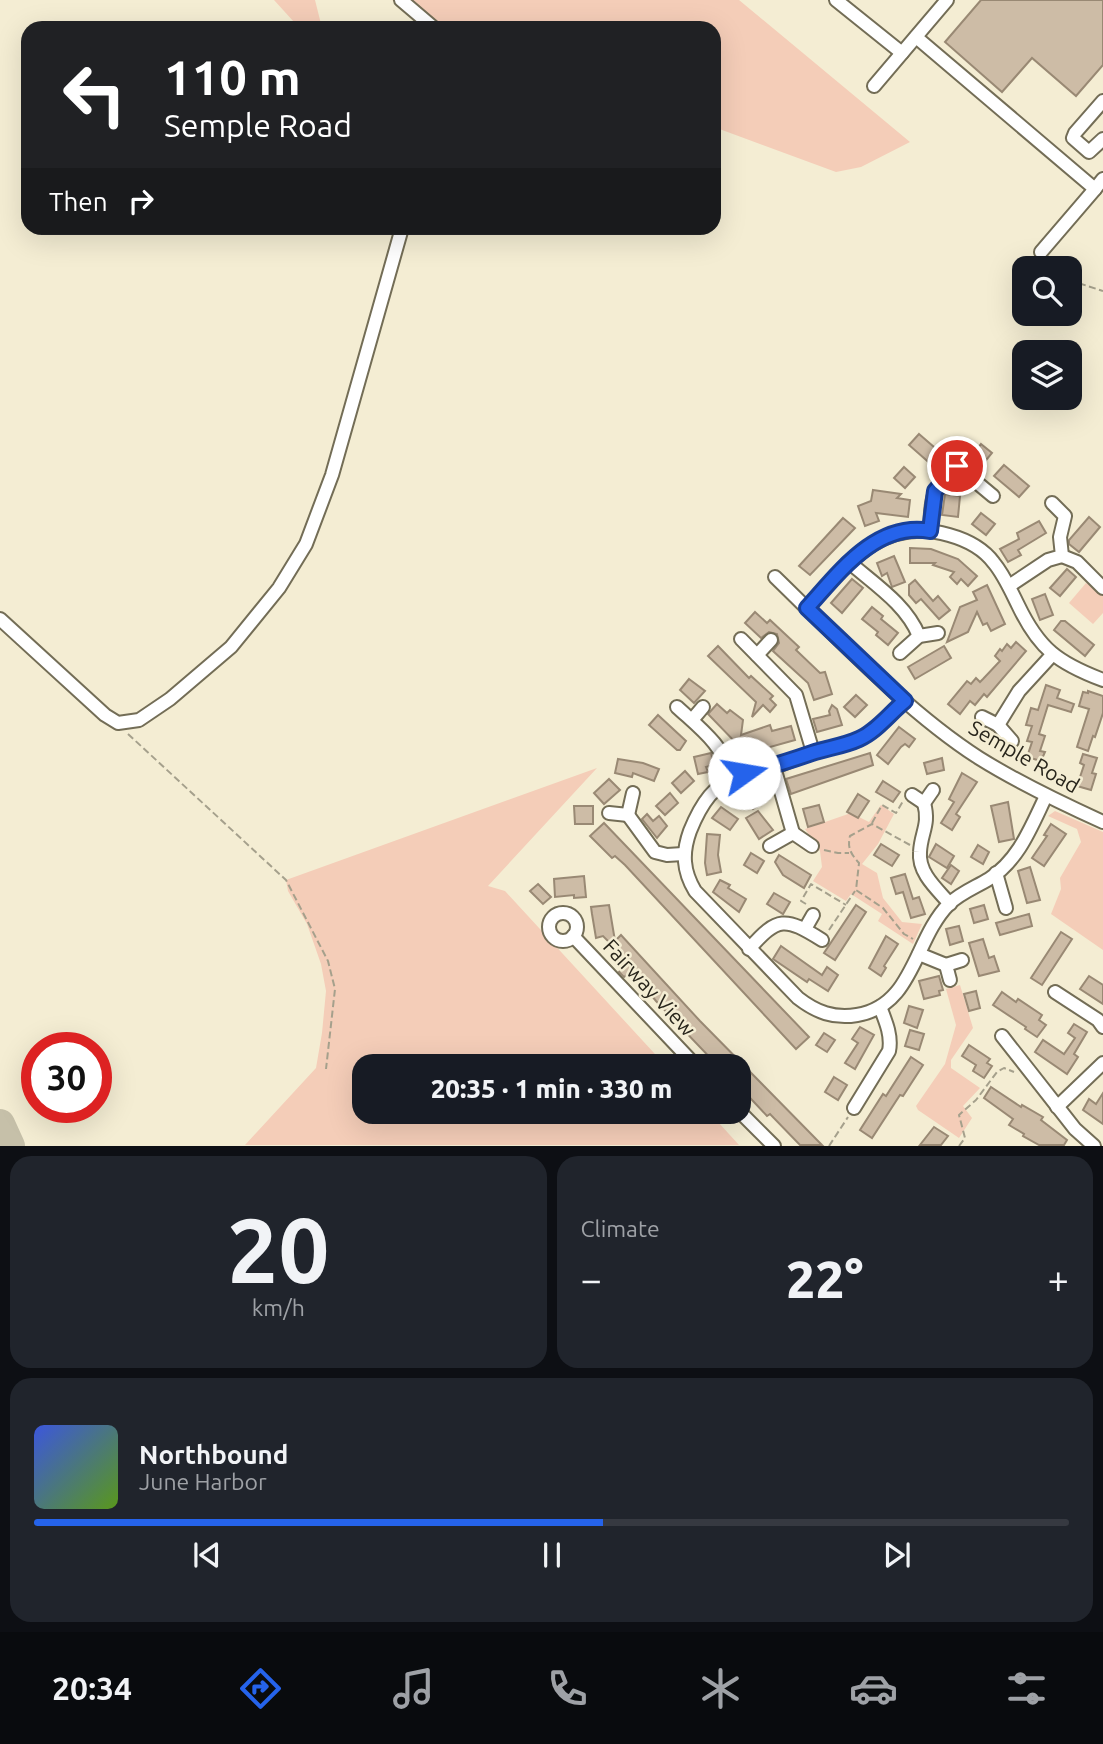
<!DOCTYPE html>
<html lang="en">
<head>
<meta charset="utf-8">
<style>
	:root { --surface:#171b24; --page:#20242c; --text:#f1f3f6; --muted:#9ea1a6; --line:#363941; --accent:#2563eb }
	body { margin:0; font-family:Ubuntu,sans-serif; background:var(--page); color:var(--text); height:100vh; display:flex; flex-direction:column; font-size:26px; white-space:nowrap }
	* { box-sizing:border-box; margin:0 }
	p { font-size:23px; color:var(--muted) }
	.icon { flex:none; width:38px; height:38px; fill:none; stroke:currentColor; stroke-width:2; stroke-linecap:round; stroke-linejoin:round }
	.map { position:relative; height:1146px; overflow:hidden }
	.drawer { display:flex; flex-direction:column; gap:10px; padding:10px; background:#0d0f14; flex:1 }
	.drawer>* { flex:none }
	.banner { position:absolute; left:21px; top:21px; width:700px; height:214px; border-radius:21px; box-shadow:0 7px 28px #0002; background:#202124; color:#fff; overflow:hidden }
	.fabs { position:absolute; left:1012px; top:256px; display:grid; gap:14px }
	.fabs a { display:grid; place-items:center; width:70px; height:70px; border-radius:14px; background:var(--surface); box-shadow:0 7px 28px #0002; font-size:35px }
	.speed { position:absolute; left:21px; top:1032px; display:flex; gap:14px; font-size:35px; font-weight:700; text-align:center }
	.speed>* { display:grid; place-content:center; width:91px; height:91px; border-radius:50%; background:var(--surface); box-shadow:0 7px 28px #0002; line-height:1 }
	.speed .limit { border:10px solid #d22; background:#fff; color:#111 }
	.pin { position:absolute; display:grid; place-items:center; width:60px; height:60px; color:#fff; margin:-30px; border:4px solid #fff; border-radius:50%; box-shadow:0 2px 7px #0007 }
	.me { position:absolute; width:77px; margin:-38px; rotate:77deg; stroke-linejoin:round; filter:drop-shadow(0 0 5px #0008) }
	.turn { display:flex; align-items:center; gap:24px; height:147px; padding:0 28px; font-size:32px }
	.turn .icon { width:91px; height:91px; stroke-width:2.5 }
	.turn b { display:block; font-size:49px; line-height:60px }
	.then { display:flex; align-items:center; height:66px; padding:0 28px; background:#0003; gap:14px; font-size:26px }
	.big { font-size:52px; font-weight:800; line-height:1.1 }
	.drawer .tile { flex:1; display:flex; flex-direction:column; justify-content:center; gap:10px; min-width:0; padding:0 24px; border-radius:21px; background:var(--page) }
	.drawer .dial { align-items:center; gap:0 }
	.dial b { font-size:91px; line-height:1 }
	.song { display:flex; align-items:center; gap:21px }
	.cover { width:84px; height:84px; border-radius:10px; background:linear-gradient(135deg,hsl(230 70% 55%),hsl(90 70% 35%)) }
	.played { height:7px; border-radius:4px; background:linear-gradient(90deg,var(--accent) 55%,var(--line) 55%) }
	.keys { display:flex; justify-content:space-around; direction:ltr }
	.heat { display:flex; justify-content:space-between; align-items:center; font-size:38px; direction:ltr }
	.drawer .tiles { flex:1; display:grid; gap:10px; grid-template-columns:1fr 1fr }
	.tile:last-child { grid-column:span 2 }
	.trip { position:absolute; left:352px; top:1054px; width:399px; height:70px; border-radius:21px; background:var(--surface); box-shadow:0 7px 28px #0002; font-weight:800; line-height:70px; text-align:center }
	.menu { display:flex; height:112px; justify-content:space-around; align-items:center; background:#090b0e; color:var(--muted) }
	.menu .icon { width:49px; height:49px }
	.menu .active { color:var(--accent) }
	.menu b { font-size:32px; color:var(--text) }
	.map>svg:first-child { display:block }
</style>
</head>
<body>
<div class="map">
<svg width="1103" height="1146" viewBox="0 0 1103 1146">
	<rect width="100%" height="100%" fill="#f4edd3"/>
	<g fill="#f4cdb8">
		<path d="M 274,0 L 315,0 L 322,28 L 296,28 L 294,22 Z"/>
		<path d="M 392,0 L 739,0 L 910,142 L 861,167 L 836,172 L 714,127 L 714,28 L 426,28 Z"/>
		<path d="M 1086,583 L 1103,595 L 1103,613 L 1093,624 L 1069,603 Z"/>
		<path d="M 597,768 L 488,886 L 505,891 L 666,1066 L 364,1066 L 364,1111 L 708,1111 L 739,1145 L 245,1145 L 316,1068 L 322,1033 L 326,991 L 321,964 L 307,924 L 288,891 L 286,880 Z"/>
		<path d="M 881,805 L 894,814 L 878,844 L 862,864 L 877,873 L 883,898 L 902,922 L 922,924 L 913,944 L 878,921 L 882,914 L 851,894 L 846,901 L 813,881 L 822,867 L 820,851 L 805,829 L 851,813 L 869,822 Z"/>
		<path d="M 1055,811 L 1103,832 L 1103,950 L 1051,914 L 1061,889 L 1060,878 L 1081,842 L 1077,829 L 1048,816 Z"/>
		<path d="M 960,985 L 973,1028 L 951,1060 L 951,1068 L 980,1088 L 963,1106 L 972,1118 L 959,1138 L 918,1110 L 916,1106 L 945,1064 L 956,1025 L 946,989 Z"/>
	</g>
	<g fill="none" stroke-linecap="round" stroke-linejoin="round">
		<path stroke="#c6c0a9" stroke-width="30" d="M 0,1124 L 10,1146"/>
	</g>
	<g fill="#cdbca6" stroke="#998974" stroke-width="2">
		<path d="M 981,0 L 1103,0 L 1103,65 L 1076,96 L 1032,58 L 1002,92 L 945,42 Z"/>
		<path d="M 919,434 L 942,454 L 933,466 L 909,445 Z"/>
		<path d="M 981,444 L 992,453 L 982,465 L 971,456 Z"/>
		<path d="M 1004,465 L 1029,486 L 1019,497 L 994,476 Z"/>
		<path d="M 904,467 L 915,477 L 905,488 L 894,478 Z"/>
		<path d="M 873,490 L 901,494 L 897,498 L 910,500 L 908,517 L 876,513 L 879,521 L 865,526 L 858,506 L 871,501 Z"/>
		<path d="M 945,494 L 960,496 L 958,517 L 942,515 Z"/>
		<path d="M 981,513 L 995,524 L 986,535 L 972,524 Z"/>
		<path d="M 1089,517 L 1100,527 L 1079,552 L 1069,544 L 1069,540 Z"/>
		<path d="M 843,518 L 855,528 L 810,575 L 799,566 Z"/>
		<path d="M 1039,521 L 1046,533 L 1018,550 L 1021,555 L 1008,562 L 1000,549 L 1019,539 L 1017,533 Z"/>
		<path d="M 910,548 L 931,549 L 958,559 L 977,576 L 968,586 L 961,579 L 957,584 L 950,577 L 954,572 L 933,565 L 935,563 L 910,563 Z"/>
		<path d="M 894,556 L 905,582 L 892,587 L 887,573 L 882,576 L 877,563 Z"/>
		<path d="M 1067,569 L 1076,577 L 1060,596 L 1050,588 Z"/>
		<path d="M 852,579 L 863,588 L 842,613 L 831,603 Z"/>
		<path d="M 915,580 L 933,601 L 938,596 L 950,610 L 939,619 L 921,599 L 916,603 L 909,595 L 909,585 Z"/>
		<path d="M 987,585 L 1005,624 L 991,631 L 987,623 L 983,625 L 977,612 L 968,632 L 947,642 L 960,607 L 977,600 L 973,592 Z"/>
		<path d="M 1045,594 L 1053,615 L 1040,620 L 1032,599 Z"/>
		<path d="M 872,607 L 883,616 L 881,619 L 898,633 L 888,645 L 876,635 L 878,632 L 862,619 Z"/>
		<path d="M 755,612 L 767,623 L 770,620 L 799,647 L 796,650 L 820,673 L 825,672 L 832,694 L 814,700 L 808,683 L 773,651 L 779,643 L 777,634 L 769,632 L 761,638 L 745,623 Z"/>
		<path d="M 1061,621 L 1065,621 L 1094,645 L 1085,656 L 1054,630 Z"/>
		<path d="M 1016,642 L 1026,651 L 987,697 L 984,694 L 975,705 L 970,701 L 960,714 L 948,704 L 967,681 L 971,684 L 976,678 L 980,682 L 983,679 L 1000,661 L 995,656 L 1000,649 L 1002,651 L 1007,644 L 1011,648 Z"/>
		<path d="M 718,646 L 749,678 L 751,676 L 773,696 L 770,699 L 776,705 L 770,712 L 763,705 L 752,717 L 756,702 L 708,656 Z"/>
		<path d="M 944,646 L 951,658 L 915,679 L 908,667 Z"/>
		<path d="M 689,679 L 705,691 L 694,703 L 680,690 Z"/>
		<path d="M 1046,685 L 1060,690 L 1057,698 L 1074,704 L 1071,712 L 1048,705 L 1039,734 L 1045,736 L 1040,751 L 1045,752 L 1041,761 L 1027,757 L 1032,742 L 1027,741 L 1032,726 L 1026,725 L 1031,708 L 1038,710 Z"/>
		<path d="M 1088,691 L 1103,696 L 1103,713 L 1095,737 L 1093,736 L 1088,751 L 1077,747 L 1089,709 L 1079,706 L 1083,692 L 1088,693 Z"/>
		<path d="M 856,695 L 867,705 L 855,717 L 844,707 Z"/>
		<path d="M 717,704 L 727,713 L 730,710 L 743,720 L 741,735 L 770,725 L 772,731 L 791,726 L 795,740 L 759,750 L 751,759 L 745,754 L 742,757 L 736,752 L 740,747 L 708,714 Z"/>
		<path d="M 832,705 L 837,709 L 842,725 L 817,732 L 813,719 L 830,715 L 829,711 Z"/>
		<path d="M 658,715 L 686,741 L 680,750 L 677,750 L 649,725 Z"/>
		<path d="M 899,727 L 915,739 L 909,747 L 905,744 L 901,747 L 888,764 L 877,755 Z"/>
		<path d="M 711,753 L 714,765 L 706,767 L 708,772 L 698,774 L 694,757 Z"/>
		<path d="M 870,753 L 873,765 L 791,794 L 786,779 Z"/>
		<path d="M 1083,754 L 1097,758 L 1092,773 L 1096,774 L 1091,790 L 1077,786 L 1084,765 L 1080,763 Z"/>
		<path d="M 942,758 L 944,770 L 927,774 L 924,763 Z"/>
		<path d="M 618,759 L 643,763 L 659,769 L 654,781 L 633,773 L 632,777 L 615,773 Z"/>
		<path d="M 685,771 L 694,781 L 681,793 L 672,783 Z"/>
		<path d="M 962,773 L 977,782 L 956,814 L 960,817 L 952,830 L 941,823 L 954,802 L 949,799 Z"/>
		<path d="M 609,779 L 620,790 L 604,804 L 594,793 Z"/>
		<path d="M 883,781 L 900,792 L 893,802 L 876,792 Z"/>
		<path d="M 757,787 L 762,795 L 759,797 L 763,803 L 753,809 L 744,795 Z"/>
		<path d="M 670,793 L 678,803 L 665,815 L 656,806 Z"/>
		<path d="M 858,794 L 869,801 L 858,818 L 847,812 Z"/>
		<path d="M 1008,802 L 1014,839 L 999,842 L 991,806 Z"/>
		<path d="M 819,805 L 824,822 L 808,827 L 803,809 Z"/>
		<path d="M 574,806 L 593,806 L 593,824 L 575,824 Z"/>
		<path d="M 721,807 L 738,819 L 730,830 L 712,818 Z"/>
		<path d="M 758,811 L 773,830 L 759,839 L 746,818 Z"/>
		<path d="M 647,814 L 653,821 L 659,816 L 667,826 L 657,838 L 642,819 Z"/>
		<path d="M 604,823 L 809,1037 L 796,1049 L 625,865 L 615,856 L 612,858 L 590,836 Z"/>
		<path d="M 1051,824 L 1066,834 L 1044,866 L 1032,858 L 1047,836 L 1044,835 Z"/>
		<path d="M 707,834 L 720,835 L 718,855 L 721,872 L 707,875 L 705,863 Z"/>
		<path d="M 881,844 L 899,855 L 892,866 L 874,855 Z"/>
		<path d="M 936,844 L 954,856 L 947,868 L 929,857 Z"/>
		<path d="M 978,845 L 989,852 L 983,864 L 971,857 Z"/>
		<path d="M 751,853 L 764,861 L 757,873 L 744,865 Z"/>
		<path d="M 779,855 L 811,875 L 804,888 L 783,875 L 775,862 Z"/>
		<path d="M 951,865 L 959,871 L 951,884 L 942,878 Z"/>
		<path d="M 1030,867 L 1040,900 L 1027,903 L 1018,871 Z"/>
		<path d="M 905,874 L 913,899 L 919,897 L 925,914 L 911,918 L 903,892 L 896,894 L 891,878 Z"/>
		<path d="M 584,876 L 586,897 L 574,898 L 574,895 L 555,897 L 554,879 Z"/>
		<path d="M 720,880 L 730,885 L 728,888 L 746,899 L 739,912 L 713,892 Z"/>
		<path d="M 538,884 L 551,897 L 543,904 L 530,891 Z"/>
		<path d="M 774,893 L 790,902 L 783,914 L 767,904 Z"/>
		<path d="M 609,905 L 615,941 L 621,935 L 700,1021 L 822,1145 L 800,1145 L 770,1114 L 767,1116 L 738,1085 L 738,1066 L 718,1066 L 656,1001 L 647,990 L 649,989 L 632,971 L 624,977 L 619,972 L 627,964 L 612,949 L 614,947 L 603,936 L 596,938 L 592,914 L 591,907 Z"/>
		<path d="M 856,905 L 866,912 L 835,960 L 824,953 Z"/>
		<path d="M 984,905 L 988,919 L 974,923 L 970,909 Z"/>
		<path d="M 1029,914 L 1032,926 L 1000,935 L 996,923 Z"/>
		<path d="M 959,926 L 963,941 L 950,945 L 946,929 Z"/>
		<path d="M 1061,932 L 1072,939 L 1042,985 L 1031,978 Z"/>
		<path d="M 886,936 L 898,944 L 884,966 L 886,968 L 881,976 L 869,968 Z"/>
		<path d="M 983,939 L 989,958 L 994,956 L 999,971 L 979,976 L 969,943 Z"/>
		<path d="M 781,946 L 822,975 L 827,967 L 838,975 L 828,991 L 809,979 L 807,982 L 773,959 Z"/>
		<path d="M 939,976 L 943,990 L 939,991 L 940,995 L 924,999 L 919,981 Z"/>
		<path d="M 1089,976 L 1103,985 L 1103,1004 L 1080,989 Z"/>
		<path d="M 976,991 L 980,1008 L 969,1011 L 964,994 Z"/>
		<path d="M 1002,992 L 1016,1002 L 1018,999 L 1042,1015 L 1039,1020 L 1046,1025 L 1037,1037 L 1025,1029 L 1026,1027 L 993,1005 Z"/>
		<path d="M 909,1006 L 923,1010 L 917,1028 L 904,1023 Z"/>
		<path d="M 1074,1024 L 1087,1032 L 1074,1054 L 1078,1057 L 1067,1074 L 1035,1052 L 1043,1040 L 1064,1054 L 1075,1038 L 1068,1033 Z"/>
		<path d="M 860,1027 L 874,1035 L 855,1069 L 845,1063 L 858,1043 L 852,1039 Z"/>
		<path d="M 910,1030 L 924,1034 L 919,1050 L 905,1046 Z"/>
		<path d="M 824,1033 L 835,1040 L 827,1052 L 816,1045 Z"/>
		<path d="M 969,1045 L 990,1059 L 987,1063 L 992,1066 L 984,1078 L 973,1071 L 976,1065 L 962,1056 Z"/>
		<path d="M 911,1057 L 923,1065 L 903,1096 L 900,1095 L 872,1138 L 860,1130 L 883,1094 L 886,1096 Z"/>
		<path d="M 834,1077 L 847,1085 L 838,1100 L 825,1092 Z"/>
		<path d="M 991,1087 L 1021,1107 L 1022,1105 L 1043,1117 L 1041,1120 L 1067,1140 L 1064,1145 L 1039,1145 L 1023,1136 L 1024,1134 L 1009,1125 L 1013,1119 L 984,1098 Z"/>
		<path d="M 1103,1093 L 1103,1124 L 1083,1110 L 1089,1099 L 1096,1104 Z"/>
		<path d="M 934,1127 L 948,1136 L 941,1145 L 920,1145 Z"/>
	</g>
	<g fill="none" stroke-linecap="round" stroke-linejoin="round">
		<defs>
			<g id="minor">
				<path d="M 401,0 L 434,28"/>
				<path d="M 836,0 L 902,53"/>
				<path d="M 916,37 L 1095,189 L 1103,179"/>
				<path d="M 874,86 L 947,0"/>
				<path d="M 1103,101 L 1075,133 L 1073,138 L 1089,152 L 1103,139"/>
				<path d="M 1041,252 L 1095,189"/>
				<path d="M 957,466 L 993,496"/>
				<path d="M 930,531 C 931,518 930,504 935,492 C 943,470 963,476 957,446"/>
				<path d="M 1062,556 L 1077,562 L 1103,588"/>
				<path d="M 849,562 C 874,584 906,604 919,636"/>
				<path d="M 775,577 C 837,637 906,711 979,758 C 1019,783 1061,803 1103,822"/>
				<path d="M 1009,586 L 1048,560 L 1062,556 L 1060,537 L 1065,516 L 1052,503"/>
				<path d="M 807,608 C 847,564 882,516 949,535 C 967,540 983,548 994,563 C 1004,575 1011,591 1018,605 C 1039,649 1058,663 1103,680"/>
				<path d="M 0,619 L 105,715 L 118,723 L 139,720 L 170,699 L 231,647 L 279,588 L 306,544 L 332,475 L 402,228"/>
				<path d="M 741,639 L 796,695 L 813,752"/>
				<path d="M 900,653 L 919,636 L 938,633"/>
				<path d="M 757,655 L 771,640"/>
				<path d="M 905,701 C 890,713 878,730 860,739 C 846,746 829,747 814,752 C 800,756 787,763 774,767 C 764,770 752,770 742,774 C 714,783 701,804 690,831 C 682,853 683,871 695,891 L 798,998 C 816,1012 834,1019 857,1015 C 914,1006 914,939 949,904 C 960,893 976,887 989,879 C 1019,860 1031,827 1046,796"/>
				<path d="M 677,707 C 702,730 722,744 733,778"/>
				<path d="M 982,717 L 998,725 L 1012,741"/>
				<path d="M 692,720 L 703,707"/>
				<path d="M 998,725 L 1019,691 L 1052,655"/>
				<path d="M 774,767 L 793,833"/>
				<path d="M 912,795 L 924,803 L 933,790"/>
				<path d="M 924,803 C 930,825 921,832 920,852 C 918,873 937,889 950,904"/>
				<path d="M 609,813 L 628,815 L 633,793"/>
				<path d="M 628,815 L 655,852 L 667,855 L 683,854"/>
				<path d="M 770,846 L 793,833 L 812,846"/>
				<path d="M 996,873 L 1006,908"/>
				<circle cx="563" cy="927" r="14"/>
				<path d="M 805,929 L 813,915"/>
				<path d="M 573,936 L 696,1066"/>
				<path d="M 749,949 C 778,916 785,917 822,940"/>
				<path d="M 919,954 L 946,965"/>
				<path d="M 950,980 L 946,965 L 962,960"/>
				<path d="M 1055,992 L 1098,1020 L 1103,1027"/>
				<path d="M 1002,1036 L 1075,1129 L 1094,1146"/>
				<path d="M 1057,1107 L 1103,1063"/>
				<path d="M 854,1108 L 889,1051 C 892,1036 886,1022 880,1007"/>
				<path d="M 738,1110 L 774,1146"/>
			</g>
		</defs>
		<use href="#minor" stroke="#736d56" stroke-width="16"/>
		<g stroke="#a5a08c" stroke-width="2" stroke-dasharray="7 3.5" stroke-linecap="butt">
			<path d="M 1069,280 L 1103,291"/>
			<path d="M 128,734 L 286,880 L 328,961 L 335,989 L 326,1069"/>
			<path d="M 872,823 L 882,805 L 896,813 L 903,801"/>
			<path d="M 910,845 L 872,824 L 850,836 C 847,848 851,854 859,863 L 856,890 L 883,908 L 904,934 L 913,939"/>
			<path d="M 824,850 L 838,853 L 849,853"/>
			<path d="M 806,904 L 801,901 L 811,884 L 846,905"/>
			<path d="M 829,930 L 855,891"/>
			<path d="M 829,1146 L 848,1117"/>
			<path d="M 959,1146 L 965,1138 L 959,1115 L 976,1100 L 997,1072 L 1004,1068 L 1014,1072"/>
		</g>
		<use href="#minor" stroke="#fff" stroke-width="12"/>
	</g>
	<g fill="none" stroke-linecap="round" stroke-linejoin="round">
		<defs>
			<path id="route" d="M 744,773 C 767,768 789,761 812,753 C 827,748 844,746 859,739 C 877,731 890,713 905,701 L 807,608 C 838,574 876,521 930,531 L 935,491 L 957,466"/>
		</defs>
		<use href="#route" stroke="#184099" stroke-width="18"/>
		<use href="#route" stroke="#2563eb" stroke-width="12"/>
	</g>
	<g text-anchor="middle" stroke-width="5" stroke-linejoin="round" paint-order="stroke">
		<g font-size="21" fill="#28251b" stroke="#f4edd3">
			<text transform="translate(1024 757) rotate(30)" y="7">Semple Road</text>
			<text transform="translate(649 988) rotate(47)" y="7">Fairway View</text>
		</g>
	</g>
</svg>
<div class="fabs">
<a><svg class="icon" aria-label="search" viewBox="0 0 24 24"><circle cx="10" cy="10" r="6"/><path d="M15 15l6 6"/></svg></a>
<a><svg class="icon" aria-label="layers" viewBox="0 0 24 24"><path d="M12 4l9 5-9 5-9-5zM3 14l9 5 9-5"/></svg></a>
</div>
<div class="speed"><div class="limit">30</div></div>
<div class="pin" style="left:957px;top:466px;background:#d93025"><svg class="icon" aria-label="arrive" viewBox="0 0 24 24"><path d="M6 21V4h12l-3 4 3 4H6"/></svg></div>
<svg class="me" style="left:744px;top:773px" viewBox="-20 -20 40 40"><circle r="19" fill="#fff"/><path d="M0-13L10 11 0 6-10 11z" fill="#2563eb"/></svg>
<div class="trip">20:35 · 1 min · 330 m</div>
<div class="banner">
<div class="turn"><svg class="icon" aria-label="left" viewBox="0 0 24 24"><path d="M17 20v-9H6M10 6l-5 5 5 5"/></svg><div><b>110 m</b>Semple Road</div></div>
<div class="then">Then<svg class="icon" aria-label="right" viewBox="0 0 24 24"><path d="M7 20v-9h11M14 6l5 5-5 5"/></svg></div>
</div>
</div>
<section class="drawer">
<div class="tiles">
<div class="tile dial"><b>20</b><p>km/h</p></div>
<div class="tile"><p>Climate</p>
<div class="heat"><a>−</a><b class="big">22°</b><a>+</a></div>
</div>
<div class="tile">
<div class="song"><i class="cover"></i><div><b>Northbound</b><p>June Harbor</p></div></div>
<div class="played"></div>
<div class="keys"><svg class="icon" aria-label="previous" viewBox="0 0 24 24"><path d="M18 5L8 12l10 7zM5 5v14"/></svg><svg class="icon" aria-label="pause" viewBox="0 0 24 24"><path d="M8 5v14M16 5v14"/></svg><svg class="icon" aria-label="next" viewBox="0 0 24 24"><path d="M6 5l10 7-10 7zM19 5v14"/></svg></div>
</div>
</div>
</section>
<nav class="menu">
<b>20:34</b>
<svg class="icon active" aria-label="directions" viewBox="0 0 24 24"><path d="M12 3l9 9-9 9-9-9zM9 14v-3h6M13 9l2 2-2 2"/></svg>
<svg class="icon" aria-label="music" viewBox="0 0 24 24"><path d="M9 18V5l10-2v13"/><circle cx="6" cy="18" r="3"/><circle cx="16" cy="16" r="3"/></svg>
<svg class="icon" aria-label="phone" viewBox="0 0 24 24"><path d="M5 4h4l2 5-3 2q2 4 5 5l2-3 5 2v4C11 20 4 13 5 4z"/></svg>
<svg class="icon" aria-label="climate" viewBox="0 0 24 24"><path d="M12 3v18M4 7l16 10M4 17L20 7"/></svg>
<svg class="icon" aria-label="car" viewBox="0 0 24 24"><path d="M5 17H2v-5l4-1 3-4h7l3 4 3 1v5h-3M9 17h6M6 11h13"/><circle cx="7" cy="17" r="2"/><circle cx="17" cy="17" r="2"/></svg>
<svg class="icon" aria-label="filters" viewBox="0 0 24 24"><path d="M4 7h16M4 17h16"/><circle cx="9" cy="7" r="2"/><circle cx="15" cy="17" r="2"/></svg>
</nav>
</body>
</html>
